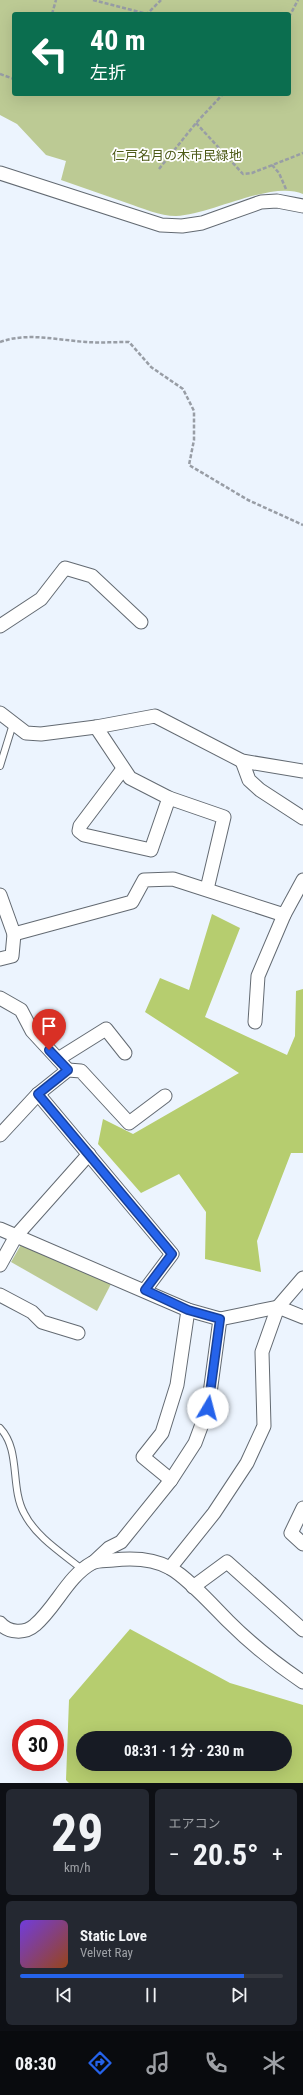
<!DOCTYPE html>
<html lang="ja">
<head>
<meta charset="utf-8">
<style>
	:root { --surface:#171b24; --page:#242831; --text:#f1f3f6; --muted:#9ea1a6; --line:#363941; --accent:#2563eb }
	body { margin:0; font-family:"Roboto Condensed","Noto Sans JP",sans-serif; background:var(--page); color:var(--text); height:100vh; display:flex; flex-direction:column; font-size:15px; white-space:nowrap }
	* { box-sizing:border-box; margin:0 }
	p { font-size:13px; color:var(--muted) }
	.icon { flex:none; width:22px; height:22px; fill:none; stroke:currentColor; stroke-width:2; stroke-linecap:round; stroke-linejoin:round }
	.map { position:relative; height:1783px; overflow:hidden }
	.sheet { display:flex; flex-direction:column; gap:6px; padding:6px; background:#0d0f14; flex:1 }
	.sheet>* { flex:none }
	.guide { position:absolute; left:12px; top:12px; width:279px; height:84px; border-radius:4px; box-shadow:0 4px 16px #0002; background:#0b6e4f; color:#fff; overflow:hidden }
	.speed { position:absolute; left:12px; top:1719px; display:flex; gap:8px; font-size:20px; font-weight:700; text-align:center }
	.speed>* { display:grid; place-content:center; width:52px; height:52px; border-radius:50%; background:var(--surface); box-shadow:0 4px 16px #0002; line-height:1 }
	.speed .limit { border:6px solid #d22; background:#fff; color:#111 }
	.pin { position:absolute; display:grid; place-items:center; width:34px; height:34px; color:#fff; margin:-41px -17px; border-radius:50% 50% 50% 0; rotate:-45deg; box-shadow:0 0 4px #0007 }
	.pin .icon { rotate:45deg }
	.me { position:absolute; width:44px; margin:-22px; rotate:8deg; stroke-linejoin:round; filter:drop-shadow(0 0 3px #0008) }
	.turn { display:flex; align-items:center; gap:14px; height:84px; padding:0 12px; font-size:18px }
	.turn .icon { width:52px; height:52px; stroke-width:2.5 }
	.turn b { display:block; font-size:28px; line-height:34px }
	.big { font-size:30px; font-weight:700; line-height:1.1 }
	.sheet .tile { flex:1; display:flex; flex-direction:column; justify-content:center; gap:6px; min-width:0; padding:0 14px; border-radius:6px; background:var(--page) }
	.sheet .dial { align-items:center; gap:0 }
	.dial b { font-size:52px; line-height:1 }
	.song { display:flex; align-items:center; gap:12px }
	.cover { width:48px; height:48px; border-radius:6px; background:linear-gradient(135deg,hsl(260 70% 55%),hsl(20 70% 35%)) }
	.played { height:4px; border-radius:2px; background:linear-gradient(90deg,var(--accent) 85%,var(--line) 85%) }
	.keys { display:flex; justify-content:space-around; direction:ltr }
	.heat { display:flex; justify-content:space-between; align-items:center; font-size:22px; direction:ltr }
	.sheet .tiles { flex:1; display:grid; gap:6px; grid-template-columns:1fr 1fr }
	.tile:last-child { grid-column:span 2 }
	.trip { position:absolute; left:76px; top:1731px; width:216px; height:40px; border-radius:20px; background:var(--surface); box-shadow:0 4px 16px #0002; font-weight:700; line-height:40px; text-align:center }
	.tabs { display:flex; height:64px; justify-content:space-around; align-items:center; background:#090b0e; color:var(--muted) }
	.tabs .icon { width:28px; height:28px }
	.tabs .active { color:var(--accent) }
	.tabs b { font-size:18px; color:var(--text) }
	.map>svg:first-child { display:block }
</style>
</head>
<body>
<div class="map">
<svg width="303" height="1783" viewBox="0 0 303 1783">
	<rect width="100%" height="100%" fill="#ecf4fe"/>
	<g fill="#bcca94" fill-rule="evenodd">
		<path d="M 0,0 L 303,0 L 303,194 C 272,180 213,214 176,216 C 160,216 142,208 127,203 C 105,195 83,188 61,180 L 66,161 L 46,155 L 17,124 L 0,115 ZM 14,14 L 289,14 L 289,94 L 14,94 Z"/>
		<path d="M 22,1243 L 111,1284 L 97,1311 L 11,1262 Z"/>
	</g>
	<g fill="#b6cd6f" fill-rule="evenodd">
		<path d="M 212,914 L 240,928 L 205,1017 L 287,1055 L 295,1036 L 296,991 L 303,989 L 303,1153 L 291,1153 L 257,1241 L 261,1272 L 205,1259 L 206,1212 L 179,1174 L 141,1193 L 98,1144 L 103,1119 L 133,1134 L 239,1073 L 145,1012 L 160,978 L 189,990 Z"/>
		<path d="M 130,1629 L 230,1683 L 303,1705 L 303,1783 L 69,1783 L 66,1780 L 69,1700 ZM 83,1738 L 285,1738 L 285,1764 L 83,1764 Z"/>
	</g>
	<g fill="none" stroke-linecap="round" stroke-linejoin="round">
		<defs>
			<g id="service">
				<path d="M 0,766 L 13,724"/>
				<path d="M 0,1428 C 21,1450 10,1487 24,1513 C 36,1537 62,1553 83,1570"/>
			</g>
			<g id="minor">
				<path d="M 0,173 L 161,225 L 182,226 L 202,223 L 261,202 L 277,201 L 303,206"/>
				<path d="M 0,626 L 41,599 L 65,568 L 92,576 L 141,622"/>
				<path d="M 0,713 L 26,733 L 41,734 L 96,727 L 155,716 L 242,761 L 303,771"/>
				<path d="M 96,727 L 130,778 L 169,798 L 224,817 L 207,889"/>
				<path d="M 242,761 L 249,780 L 260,790 L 303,818"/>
				<path d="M 123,769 L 80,826 L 79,831 L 84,835 L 151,850 L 169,798"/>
				<path d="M 0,895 L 14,934 L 12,956 L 0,959"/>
				<path d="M 14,934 L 132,902 L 144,880 L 173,879 L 284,915"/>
				<path d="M 0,998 L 21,1010 L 32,1031 L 68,1070"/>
				<path d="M 255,1022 L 258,976 L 284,915 L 303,880"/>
				<path d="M 58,1059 L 106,1029 L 125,1053"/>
				<path d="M 38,1094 L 172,1254 L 145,1290"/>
				<path d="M 0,1135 L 38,1094 L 68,1070 L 81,1071 L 129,1123 L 165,1096"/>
				<path d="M 0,1229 L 188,1310 L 220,1319 L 278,1307 L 303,1317"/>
				<path d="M 0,1265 L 16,1236 L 89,1154"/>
				<path d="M 0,1295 L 32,1312 L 42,1322 L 78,1333"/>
				<path d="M 171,1480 L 143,1457 L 162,1433 L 177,1385 L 188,1310"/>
				<path d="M 303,1508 L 291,1533 L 303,1544"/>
				<path d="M 94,1562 L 109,1548 L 121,1542 L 171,1480 L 195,1443 L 208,1408 L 220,1319"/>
				<path d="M 170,1568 L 214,1513 L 247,1463 L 264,1426 L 262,1352 L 278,1307 L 303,1278"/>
				<path d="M 193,1587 L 227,1562 L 303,1630"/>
				<path d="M 0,1623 C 8,1633 25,1634 35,1625 C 56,1607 68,1576 92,1563 C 98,1560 107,1561 113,1560 C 131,1558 154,1559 170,1568 C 187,1577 213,1606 228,1621 C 251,1644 276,1664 303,1682"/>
			</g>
		</defs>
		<use href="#service" stroke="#636a72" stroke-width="8"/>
		<use href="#minor" stroke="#636a72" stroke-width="15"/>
		<g stroke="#989da5" stroke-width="2.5" stroke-dasharray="4 2" stroke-linecap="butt">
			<path d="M 93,0 L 147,14 L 161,0"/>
			<path d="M 52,14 L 56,0"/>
			<path d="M 289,17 L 298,0"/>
			<path d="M 0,74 L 14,79"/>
			<path d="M 196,123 L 243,174 L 252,173 L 303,153"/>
			<path d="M 272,165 L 279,173 L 286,189"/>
			<path d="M 159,169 L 196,123 L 223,94"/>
			<path d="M 0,342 C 28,332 57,340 86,342 C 100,343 115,342 129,342 L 151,367 L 183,389 L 194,411 L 194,440 L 189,465 L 248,500 L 303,525"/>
		</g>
		<use href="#service" stroke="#fff" stroke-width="6"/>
		<use href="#minor" stroke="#fff" stroke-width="13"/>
	</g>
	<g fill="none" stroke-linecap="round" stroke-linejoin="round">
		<defs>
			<path id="route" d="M 49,1050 L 68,1070 L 38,1094 L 172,1254 L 145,1290 L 188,1310 L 220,1319 L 208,1408"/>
		</defs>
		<use href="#route" stroke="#184099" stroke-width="10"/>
		<use href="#route" stroke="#2563eb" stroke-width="7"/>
	</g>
	<g text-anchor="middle" stroke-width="3.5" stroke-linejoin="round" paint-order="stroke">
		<g font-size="13" fill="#4e5b19" stroke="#fff">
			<text x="177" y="160">仁戸名月の木市民緑地</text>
		</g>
	</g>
</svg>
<div class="speed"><div class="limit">30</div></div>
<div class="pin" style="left:49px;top:1050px;background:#d93025"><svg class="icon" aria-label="arrive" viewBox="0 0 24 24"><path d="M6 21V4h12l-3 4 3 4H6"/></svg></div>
<svg class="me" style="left:208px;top:1408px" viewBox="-20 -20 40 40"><circle r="19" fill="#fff"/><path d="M0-13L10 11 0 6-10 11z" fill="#2563eb"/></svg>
<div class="trip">08:31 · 1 分 · 230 m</div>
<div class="guide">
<div class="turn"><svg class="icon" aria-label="left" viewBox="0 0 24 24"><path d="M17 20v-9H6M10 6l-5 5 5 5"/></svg><div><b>40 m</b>左折</div></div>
</div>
</div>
<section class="sheet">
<div class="tiles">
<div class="tile dial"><b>29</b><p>km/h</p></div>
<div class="tile"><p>エアコン</p>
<div class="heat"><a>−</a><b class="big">20.5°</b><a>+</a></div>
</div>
<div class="tile">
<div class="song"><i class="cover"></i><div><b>Static Love</b><p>Velvet Ray</p></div></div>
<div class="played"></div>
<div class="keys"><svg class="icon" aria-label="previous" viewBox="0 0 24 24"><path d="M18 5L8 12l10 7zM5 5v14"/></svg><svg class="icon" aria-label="pause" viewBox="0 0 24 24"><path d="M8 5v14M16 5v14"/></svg><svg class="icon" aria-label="next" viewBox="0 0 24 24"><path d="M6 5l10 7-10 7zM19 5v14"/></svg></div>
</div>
</div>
</section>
<nav class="tabs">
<b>08:30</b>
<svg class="icon active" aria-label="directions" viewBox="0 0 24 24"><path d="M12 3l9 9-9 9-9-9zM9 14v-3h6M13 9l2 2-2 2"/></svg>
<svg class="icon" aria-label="music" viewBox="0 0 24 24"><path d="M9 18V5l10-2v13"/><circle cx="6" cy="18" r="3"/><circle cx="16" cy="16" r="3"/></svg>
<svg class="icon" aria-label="phone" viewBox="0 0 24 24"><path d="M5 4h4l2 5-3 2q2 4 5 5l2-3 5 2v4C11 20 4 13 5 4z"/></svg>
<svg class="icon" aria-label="climate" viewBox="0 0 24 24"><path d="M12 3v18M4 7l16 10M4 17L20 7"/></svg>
</nav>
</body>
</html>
